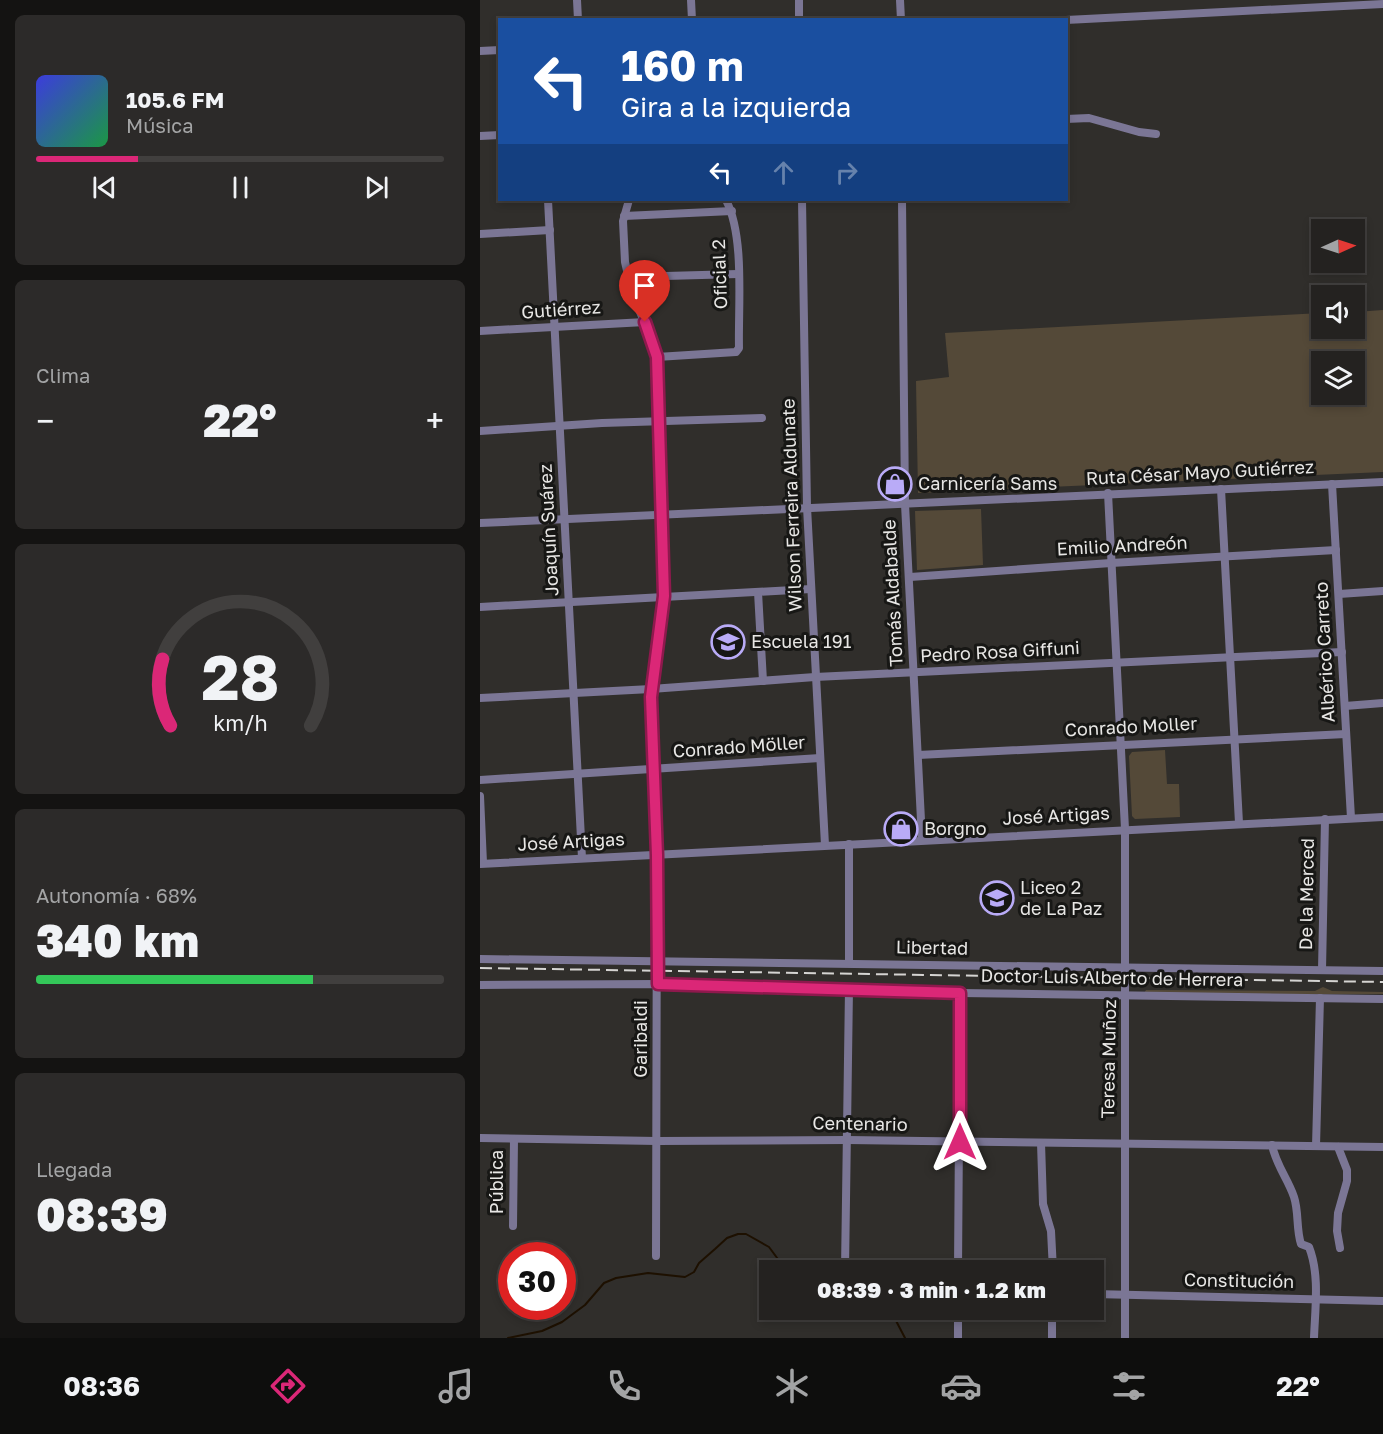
<!DOCTYPE html>
<html lang="es">
<head>
<meta charset="utf-8">
<style>
	:root { --surface:#242220; --page:#2c2a29; --text:#f1f3f6; --muted:#a3a4a5; --line:#413f3e; --accent:#db2777 }
	body { margin:0; font-family:"Golos Text",sans-serif; background:var(--page); color:var(--text); height:100vh; display:flex; flex-direction:column; font-size:22px; white-space:nowrap }
	* { box-sizing:border-box; margin:0 }
	p { font-size:20px; color:var(--muted) }
	.icon { flex:none; width:33px; height:33px; fill:none; stroke:currentColor; stroke-width:2; stroke-linecap:round; stroke-linejoin:round }
	.map { position:relative; flex:1; overflow:hidden }
	.side { display:flex; flex-direction:column; gap:15px; padding:15px; background:#141312; width:480px }
	.side>* { flex:none }
	.guide { position:absolute; left:18px; top:18px; width:570px; height:183px; border-radius:0px; box-shadow:0 3px 9px #0003,0 0 0 2px var(--line); background:#1a4fa0; color:#fff; overflow:hidden }
	.needle { width:39px; rotate:87deg }
	.fabs { position:absolute; left:831px; top:219px; display:grid; gap:12px }
	.fabs a { display:grid; place-items:center; width:54px; height:54px; border-radius:0px; background:var(--surface); box-shadow:0 3px 9px #0003,0 0 0 2px var(--line); font-size:30px }
	.speed { position:absolute; left:18px; top:1242px; display:flex; gap:12px; font-size:30px; font-weight:700; text-align:center }
	.speed>* { display:grid; place-content:center; width:78px; height:78px; border-radius:50%; background:var(--surface); box-shadow:0 3px 9px #0003,0 0 0 2px var(--line); line-height:1 }
	.speed .limit { border:9px solid #d22; background:#fff; color:#111 }
	.pin { position:absolute; display:grid; place-items:center; width:51px; height:51px; color:#fff; margin:-62px -26px; border-radius:50% 50% 50% 0; rotate:-45deg; box-shadow:0 0 6px #0007 }
	.pin .icon { rotate:45deg }
	.me { position:absolute; width:66px; margin:-33px; rotate:0deg; stroke-linejoin:round; filter:drop-shadow(0 0 4px #0008) }
	.turn { display:flex; align-items:center; gap:21px; height:126px; padding:0 24px; font-size:27px }
	.turn .icon { width:78px; height:78px; stroke-width:2.5 }
	.turn b { display:block; font-size:42px; line-height:51px }
	.lanes { display:flex; align-items:center; height:57px; padding:0 24px; background:#0003; justify-content:center; gap:30px; direction:ltr }
	.lanes .off { opacity:.35 }
	.big { font-size:45px; font-weight:800; line-height:1.1 }
	.side .widget { flex:1; display:flex; flex-direction:column; justify-content:center; gap:9px; min-width:0; padding:0 21px; border-radius:9px; background:var(--page) }
	.side .dial { align-items:center; gap:0 }
	.dial svg { height:156px; overflow:visible; fill:none; stroke:var(--line); stroke-width:7; stroke-linecap:round; text-anchor:middle }
	.dial text { fill:var(--text); stroke:none }
	.song { display:flex; align-items:center; gap:18px }
	.cover { width:72px; height:72px; border-radius:9px; background:linear-gradient(135deg,hsl(240 70% 55%),hsl(140 70% 35%)) }
	.played { height:6px; border-radius:3px; background:linear-gradient(90deg,var(--accent) 25%,var(--line) 25%) }
	.keys { display:flex; justify-content:space-around; direction:ltr }
	.heat { display:flex; justify-content:space-between; align-items:center; font-size:33px; direction:ltr }
	.charge { height:9px; border-radius:4px; background:linear-gradient(90deg,#34c759 68%,var(--line) 0) }
	.trip { position:absolute; left:279px; top:1260px; width:345px; height:60px; border-radius:0px; background:var(--surface); box-shadow:0 3px 9px #0003,0 0 0 2px var(--line); font-weight:800; line-height:60px; text-align:center }
	.menu { display:flex; height:96px; justify-content:space-around; align-items:center; background:#0e0e0d; color:var(--muted) }
	.menu .icon { width:42px; height:42px }
	.menu .selected { color:var(--accent) }
	.menu b { font-size:27px; color:var(--text) }
	main { display:flex; flex:1; min-height:0 }
	.map>svg:first-child { display:block }
</style>
</head>
<body>
<main>
<section class="side">
<div class="widget">
<div class="song"><i class="cover"></i><div><b>105.6 FM</b><p>Música</p></div></div>
<div class="played"></div>
<div class="keys"><svg class="icon" aria-label="previous" viewBox="0 0 24 24"><path d="M18 5L8 12l10 7zM5 5v14"/></svg><svg class="icon" aria-label="pause" viewBox="0 0 24 24"><path d="M8 5v14M16 5v14"/></svg><svg class="icon" aria-label="next" viewBox="0 0 24 24"><path d="M6 5l10 7-10 7zM19 5v14"/></svg></div>
</div>
<div class="widget"><p>Clima</p>
<div class="heat"><a>−</a><b class="big">22°</b><a>+</a></div>
</div>
<div class="widget dial"><svg viewBox="0 0 100 80">
<path d="M14 69A42 42 0 1 1 86 69"/>
<path d="M14 69A42 42 0 0 1 10 35" stroke="#db2777"/>
<text x="50" y="56" font-size="32" font-weight="700">28</text>
<text x="50" y="72" font-size="11">km/h</text>
</svg></div>
<div class="widget"><p>Autonomía · 68%</p><b class="big">340 km</b><div class="charge"></div></div>
<div class="widget"><p>Llegada</p><b class="big">08:39</b></div>
</section>
<div class="map">
<svg width="903" height="1338" viewBox="0 0 903 1338">
	<rect width="100%" height="100%" fill="#302e2b"/>
	<g fill="#544938" fill-rule="evenodd">
		<path d="M 903,310 L 903,472 L 438,493 L 436,381 L 469,377 L 465,333 L 841,313 L 842,328 L 874,328 L 875,312 ZM 842,362 L 874,362 L 874,394 L 842,394 Z"/>
		<path d="M 501,509 L 503,565 L 437,570 L 435,511 Z"/>
		<path d="M 685,750 L 687,784 L 699,784 L 700,817 L 655,819 L 652,816 L 649,756 L 652,752 Z"/>
		<path d="M 843,987 L 852,991 L 903,992 L 903,994 L 665,994 L 664,993 L 666,990 L 674,990 L 835,991 Z"/>
	</g>
	<g fill="none" stroke-linecap="round" stroke-linejoin="round">
		<g stroke="#1d1000" stroke-width="2">
			<path d="M 406,1310 L 413,1315 L 425,1338"/>
			<path d="M 28,1338 L 62,1331 L 82,1322 L 105,1305 L 124,1283 L 136,1278 L 168,1273 L 205,1277 L 214,1272 L 219,1263 L 235,1249 L 247,1238 L 258,1234 L 266,1234 L 289,1247 L 306,1270"/>
		</g>
		<g stroke="#7b7695" stroke-width="8">
			<path d="M 97,0 L 98,20"/>
			<path d="M 211,0 L 212,20"/>
			<path d="M 319,0 L 319,20"/>
			<path d="M 420,0 L 421,20"/>
			<path d="M 586,20 L 903,4"/>
			<path d="M 0,51 L 20,50"/>
			<path d="M 586,119 L 609,118 L 659,132 L 676,134"/>
			<path d="M 0,136 L 20,135"/>
			<path d="M 68,200 L 102,858"/>
			<path d="M 149,200 L 143,221 L 145,262 L 153,296 L 170,335 L 177,357 L 184,596 L 171,697 L 177,855 L 176,1256"/>
			<path d="M 322,200 L 327,507 L 345,845"/>
			<path d="M 422,200 L 425,504 L 442,840"/>
			<path d="M 144,216 L 252,211"/>
			<path d="M 0,234 L 70,230"/>
			<path d="M 149,277 L 258,274"/>
			<path d="M 0,331 L 165,322"/>
			<path d="M 177,357 L 256,352 L 259,348 C 258,305 265,237 246,200"/>
			<path d="M 0,431 L 122,423 L 282,418"/>
			<path d="M 852,484 L 871,818"/>
			<path d="M 741,489 L 759,823"/>
			<path d="M 628,493 L 645,829 L 645,1338"/>
			<path d="M 0,523 L 903,482"/>
			<path d="M 430,577 L 631,563 L 856,550"/>
			<path d="M 278,592 L 283,681"/>
			<path d="M 859,594 L 903,591"/>
			<path d="M 0,607 L 331,589"/>
			<path d="M 0,698 L 171,689 L 335,677 L 862,652"/>
			<path d="M 865,706 L 903,703"/>
			<path d="M 438,755 L 866,734"/>
			<path d="M 0,780 L 340,758"/>
			<path d="M 0,796 L 3,863"/>
			<path d="M 0,864 L 903,817"/>
			<path d="M 0,959 L 903,971"/>
			<path d="M 369,963 L 369,844"/>
			<path d="M 842,970 L 845,819"/>
			<path d="M 0,985 L 178,984 L 480,993 L 903,999"/>
			<path d="M 0,1138 L 177,1141 L 367,1140 L 903,1147"/>
			<path d="M 561,1143 L 563,1204 L 571,1231 L 573,1270"/>
			<path d="M 792,1145 C 796,1165 808,1179 814,1197 C 819,1212 816,1229 821,1244 L 829,1247 C 840,1275 835,1309 834,1338"/>
			<path d="M 836,1146 L 840,998"/>
			<path d="M 858,1147 L 867,1170 L 867,1181 L 858,1213 L 857,1231 L 860,1248"/>
			<path d="M 33,1226 L 34,1139"/>
			<path d="M 365,1270 L 369,989"/>
			<path d="M 478,1270 L 480,993"/>
			<path d="M 614,1294 L 903,1301"/>
			<path d="M 478,1310 L 478,1338"/>
			<path d="M 572,1338 L 572,1310"/>
		</g>
		<path stroke="#d5d4d2" stroke-width="2" stroke-dasharray="12 6" stroke-linecap="butt" d="M 0,968 L 903,982"/>
	</g>
	<g fill="none" stroke-linecap="round" stroke-linejoin="round">
		<defs>
			<path id="route" d="M 165,322 L 177,357 L 184,596 L 171,697 L 177,855 L 178,984 L 480,993 L 480,1142"/>
		</defs>
		<use href="#route" stroke="#8e194d" stroke-width="15"/>
		<use href="#route" stroke="#db2777" stroke-width="10"/>
	</g>
	<defs>
		<symbol id="shop-ring" viewBox="-11 -11 22 22"><circle r="9.5" fill="#171715" stroke="#b9abf7" stroke-width="1.5"/><path d="M-5-2.5h2.3a2.7 3.5 0 0 1 5.4 0H5L5.5 6h-11ZM-1.5-2.5h3a1.5 2.3 0 0 0-3 0Z" fill="#b9abf7"/></symbol>
		<symbol id="school-ring" viewBox="-11 -11 22 22"><circle r="9.5" fill="#171715" stroke="#b9abf7" stroke-width="1.5"/><path d="M0-5L7-2L0 1L-7-2ZM-4 1L0 2.5L4 1V4Q0 6-4 4Z" fill="#b9abf7"/></symbol>
	</defs>
	<g fill-rule="evenodd">
		<use href="#shop-ring" x="396" y="465" width="38" height="38"/>
		<use href="#school-ring" x="229" y="623" width="38" height="38"/>
		<use href="#shop-ring" x="402" y="810" width="38" height="38"/>
		<use href="#school-ring" x="498" y="879" width="38" height="38"/>
	</g>
	<g text-anchor="middle" stroke-width="6" stroke-linejoin="round" paint-order="stroke">
		<g font-size="18" fill="#e8e7e5" stroke="#171715">
			<text transform="translate(240 274) rotate(-92)" y="6">Oficial 2</text>
			<text transform="translate(81 310) rotate(-4)" y="6">Gutiérrez</text>
			<text transform="translate(720 473) rotate(-3)" y="6">Ruta César Mayo Gutiérrez</text>
			<text transform="translate(312 505) rotate(-92)" y="6">Wilson Ferreira Aldunate</text>
			<text transform="translate(69 530) rotate(-93)" y="6">Joaquín Suárez</text>
			<text transform="translate(642 546) rotate(-3)" y="6">Emilio Andreón</text>
			<text transform="translate(413 593) rotate(-93)" y="6">Tomás Aldabalde</text>
			<text transform="translate(520 652) rotate(-3)" y="6">Pedro Rosa Giffuni</text>
			<text transform="translate(845 652) rotate(-93)" y="6">Albérico Carreto</text>
			<text transform="translate(651 727) rotate(-3)" y="6">Conrado Moller</text>
			<text transform="translate(259 747) rotate(-4)" y="6">Conrado Möller</text>
			<text transform="translate(576 816) rotate(-3)" y="6">José Artigas</text>
			<text transform="translate(91 842) rotate(-3)" y="6">José Artigas</text>
			<text transform="translate(827 894) rotate(-89)" y="6">De la Merced</text>
			<text transform="translate(452 948) rotate(1)" y="6">Libertad</text>
			<text transform="translate(632 978) rotate(1)" y="6">Doctor Luis Alberto de Herrera</text>
			<text transform="translate(161 1039) rotate(-90)" y="6">Garibaldi</text>
			<text transform="translate(629 1059) rotate(-89)" y="6">Teresa Muñoz</text>
			<text transform="translate(380 1124) rotate(1)" y="6">Centenario</text>
			<text transform="translate(17 1182) rotate(-90)" y="6">Pública</text>
			<text transform="translate(759 1281) rotate(1)" y="6">Constitución</text>
		</g>
		<g font-size="18" fill="#e8e7e5" stroke="#171715" text-anchor="start">
			<text x="438" y="490">Carnicería Sams</text>
			<text x="271" y="648">Escuela 191</text>
			<text x="444" y="835">Borgno</text>
			<text x="540" y="894">Liceo 2<tspan x="540" dy="21">de La Paz</tspan></text>
		</g>
	</g>
</svg>
<div class="fabs">
<a><svg class="needle" viewBox="-14 -14 28 28"><path d="M0-13l5 13h-10z" fill="#e53935"/><path d="M0 13l5-13h-10z" fill="#a3a4a5"/></svg></a>
<a><svg class="icon" aria-label="sound" viewBox="0 0 24 24"><path d="M4 9h4l5-4v14l-5-4H4zM17 9q2 3 0 6"/></svg></a>
<a><svg class="icon" aria-label="layers" viewBox="0 0 24 24"><path d="M12 4l9 5-9 5-9-5zM3 14l9 5 9-5"/></svg></a>
</div>
<div class="speed"><div class="limit">30</div></div>
<div class="pin" style="left:165px;top:322px;background:#d93025"><svg class="icon" aria-label="arrive" viewBox="0 0 24 24"><path d="M6 21V4h12l-3 4 3 4H6"/></svg></div>
<svg class="me" style="left:480px;top:1142px" viewBox="-20 -20 40 40"><path d="M0-17L14 15 0 8-14 15z" fill="#db2777" stroke="#fff" stroke-width="4"/></svg>
<div class="trip">08:39 · 3 min · 1.2 km</div>
<div class="guide">
<div class="turn"><svg class="icon" aria-label="left" viewBox="0 0 24 24"><path d="M17 20v-9H6M10 6l-5 5 5 5"/></svg><div><b>160 m</b>Gira a la izquierda</div></div>
<div class="lanes"><svg class="icon" aria-label="left" viewBox="0 0 24 24"><path d="M17 20v-9H6M10 6l-5 5 5 5"/></svg><svg class="icon off" aria-label="ahead" viewBox="0 0 24 24"><path d="M12 20V5M6 11l6-6 6 6"/></svg><svg class="icon off" aria-label="right" viewBox="0 0 24 24"><path d="M7 20v-9h11M14 6l5 5-5 5"/></svg></div>
</div>
</div>
</main>
<nav class="menu">
<b>08:36</b>
<svg class="icon selected" aria-label="directions" viewBox="0 0 24 24"><path d="M12 3l9 9-9 9-9-9zM9 14v-3h6M13 9l2 2-2 2"/></svg>
<svg class="icon" aria-label="music" viewBox="0 0 24 24"><path d="M9 18V5l10-2v13"/><circle cx="6" cy="18" r="3"/><circle cx="16" cy="16" r="3"/></svg>
<svg class="icon" aria-label="phone" viewBox="0 0 24 24"><path d="M5 4h4l2 5-3 2q2 4 5 5l2-3 5 2v4C11 20 4 13 5 4z"/></svg>
<svg class="icon" aria-label="climate" viewBox="0 0 24 24"><path d="M12 3v18M4 7l16 10M4 17L20 7"/></svg>
<svg class="icon" aria-label="car" viewBox="0 0 24 24"><path d="M5 17H2v-5l4-1 3-4h7l3 4 3 1v5h-3M9 17h6M6 11h13"/><circle cx="7" cy="17" r="2"/><circle cx="17" cy="17" r="2"/></svg>
<svg class="icon" aria-label="filters" viewBox="0 0 24 24"><path d="M4 7h16M4 17h16"/><circle cx="9" cy="7" r="2"/><circle cx="15" cy="17" r="2"/></svg>
<b>22°</b>
</nav>
</body>
</html>
